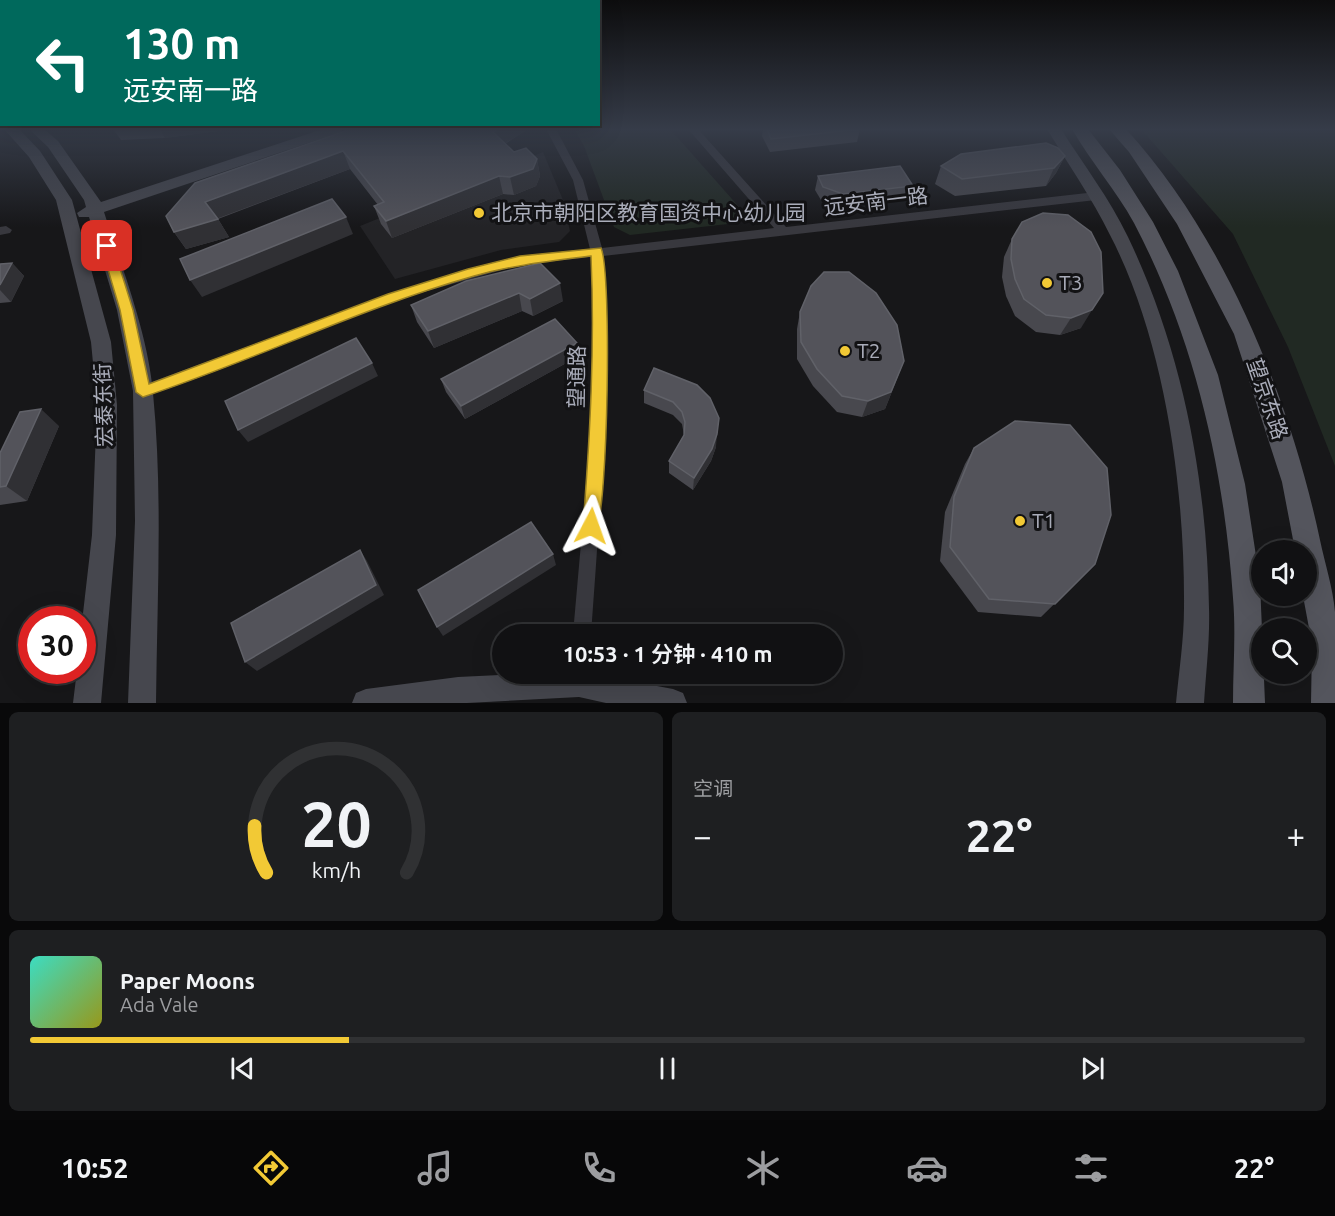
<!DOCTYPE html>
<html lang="zh">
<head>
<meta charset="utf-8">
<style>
	:root { --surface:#111113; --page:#1e1f21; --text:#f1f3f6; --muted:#9c9da0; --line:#303133; --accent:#f2c935 }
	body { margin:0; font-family:Ubuntu,"Noto Sans SC",sans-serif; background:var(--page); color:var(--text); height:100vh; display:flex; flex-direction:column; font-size:22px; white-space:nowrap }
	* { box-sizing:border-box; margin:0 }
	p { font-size:20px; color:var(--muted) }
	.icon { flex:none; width:33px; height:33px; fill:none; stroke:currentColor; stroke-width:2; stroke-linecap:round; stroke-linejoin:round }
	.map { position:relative; height:703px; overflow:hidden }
	.drawer { display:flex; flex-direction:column; gap:9px; padding:9px; background:#09090a; flex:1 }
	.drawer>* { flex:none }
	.top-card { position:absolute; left:0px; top:0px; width:600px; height:126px; box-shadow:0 6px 24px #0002,0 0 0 2px var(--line); background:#00695c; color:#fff; overflow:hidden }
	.fabs { position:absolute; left:1251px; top:540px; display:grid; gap:12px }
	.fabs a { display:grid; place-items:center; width:66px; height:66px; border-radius:50%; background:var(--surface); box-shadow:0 6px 24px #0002,0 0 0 2px var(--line); font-size:30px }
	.speed { position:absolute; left:18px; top:606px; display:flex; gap:12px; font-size:30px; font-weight:700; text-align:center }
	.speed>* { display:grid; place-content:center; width:78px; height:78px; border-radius:50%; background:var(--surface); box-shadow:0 6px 24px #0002,0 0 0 2px var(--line); line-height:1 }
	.speed .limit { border:9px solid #d22; background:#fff; color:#111 }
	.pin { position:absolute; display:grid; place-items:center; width:51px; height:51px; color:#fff; margin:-26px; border-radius:12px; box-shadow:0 3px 9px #0006 }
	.me { position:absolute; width:66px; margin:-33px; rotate:4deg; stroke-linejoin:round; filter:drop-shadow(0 0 4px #0008) }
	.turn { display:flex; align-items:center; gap:21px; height:126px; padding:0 24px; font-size:27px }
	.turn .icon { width:78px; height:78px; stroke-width:2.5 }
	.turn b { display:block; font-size:42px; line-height:51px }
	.big { font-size:45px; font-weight:600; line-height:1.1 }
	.drawer .card { flex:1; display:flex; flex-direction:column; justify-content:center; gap:9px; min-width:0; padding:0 21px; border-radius:9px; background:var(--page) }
	.drawer .dial { align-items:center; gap:0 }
	.dial svg { height:156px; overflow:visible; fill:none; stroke:var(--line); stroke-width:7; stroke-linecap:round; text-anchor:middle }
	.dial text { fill:var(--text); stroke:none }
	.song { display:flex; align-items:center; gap:18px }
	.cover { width:72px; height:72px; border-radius:9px; background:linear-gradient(135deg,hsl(170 70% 55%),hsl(60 70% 35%)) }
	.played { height:6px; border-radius:3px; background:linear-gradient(90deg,var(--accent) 25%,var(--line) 25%) }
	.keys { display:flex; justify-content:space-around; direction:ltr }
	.heat { display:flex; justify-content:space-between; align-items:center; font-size:33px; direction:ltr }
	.drawer .tiles { flex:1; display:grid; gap:9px; grid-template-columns:1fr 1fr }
	.card:last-child { grid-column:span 2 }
	.trip { position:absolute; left:492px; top:624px; width:351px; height:60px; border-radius:30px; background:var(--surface); box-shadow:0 6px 24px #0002,0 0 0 2px var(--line); font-weight:600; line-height:60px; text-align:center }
	.tab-bar { display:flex; height:96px; justify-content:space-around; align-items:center; background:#070708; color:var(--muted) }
	.tab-bar .icon { width:42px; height:42px }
	.tab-bar .active { color:var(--accent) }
	.tab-bar b { font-size:27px; color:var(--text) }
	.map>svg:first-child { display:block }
</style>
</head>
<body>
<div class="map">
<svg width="1335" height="703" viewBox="0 0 1335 703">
	<rect width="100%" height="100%" fill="#171719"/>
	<path fill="#232326" d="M 543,152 L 563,200 L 570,231 L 559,242 L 501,250 L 395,279 L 360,226 Z"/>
	<g fill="#212923">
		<path d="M 574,129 L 670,129 L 747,216 L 737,223 L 630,235 L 614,227 L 584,146 Z"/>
		<path d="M 1141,129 L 1335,129 L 1335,466 L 1288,347 L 1233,234 Z"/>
	</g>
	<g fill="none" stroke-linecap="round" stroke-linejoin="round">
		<g fill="#38383e" fill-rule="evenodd">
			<path d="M 546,129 L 556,129 L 583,180 L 602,248 L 774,228 L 688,129 L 698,129 L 786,227 L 1096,192 L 1102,196 L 1096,200 L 603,256 C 611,382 600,508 591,634 L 573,634 L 592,418 L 594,323 L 591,257 L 520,265 L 406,297 L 148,395 L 138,395 L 136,391 L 138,387 L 398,291 L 520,257 L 590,249 L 573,180 Z"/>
			<path d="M 6,226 L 12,230 L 10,233 L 0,235 L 0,227 Z"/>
		</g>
		<g fill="#46474e" fill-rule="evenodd">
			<path d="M 4,129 L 19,129 L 40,151 L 72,200 L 111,342 L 117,405 L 116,535 L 101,703 L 73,703 L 77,670 L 82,670 L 82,622 L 92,535 L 97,405 L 91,342 L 56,200 L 29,157 Z"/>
			<path d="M 29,129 L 44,129 L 58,141 L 101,202 L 323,129 L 343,129 L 341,132 L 104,212 C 122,268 148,334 153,393 C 163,495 157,600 156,703 L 128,703 L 135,521 L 133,391 L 117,310 L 89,217 L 79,217 L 77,213 L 86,207 L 84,200 L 48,147 Z"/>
			<path d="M 1047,129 L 1061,129 C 1083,164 1110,199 1128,237 C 1183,352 1207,481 1209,608 C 1210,639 1206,672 1204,703 L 1176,703 C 1179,671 1184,639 1184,608 C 1185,489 1165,341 1110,235 C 1092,198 1068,164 1047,129 Z"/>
			<path d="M 520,674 L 593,674 L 673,689 L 683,693 L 687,703 L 606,703 L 579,697 L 467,703 L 352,703 L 356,693 L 366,689 L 458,677 Z"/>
		</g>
		<g fill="#54555d" fill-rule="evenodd">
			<path d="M 1072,129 L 1088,129 L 1120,170 L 1153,222 L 1178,271 L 1218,375 L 1245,484 L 1260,582 L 1265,703 L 1233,703 C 1233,668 1236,633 1233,598 C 1224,469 1195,339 1134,223 C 1116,190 1090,161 1072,129 Z"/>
			<path d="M 1109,129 L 1126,129 C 1225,237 1290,399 1320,540 C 1325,564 1333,588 1335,612 C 1335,642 1335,673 1335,703 L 1311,703 L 1312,644 L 1303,596 L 1306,596 L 1306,550 L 1295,550 L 1282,482 L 1234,334 L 1177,224 L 1129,152 Z"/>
		</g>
	</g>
	<g fill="#48484e">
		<path d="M 113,129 L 233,129 L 165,138 L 121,140 Z"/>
		<path d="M 351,129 L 528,129 L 505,144 L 514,152 L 537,159 L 540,176 L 536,186 L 514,195 L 503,194 L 392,238 L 381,224 L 374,206 L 378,205 L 350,169 L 218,219 L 229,237 L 186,249 L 174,232 Z"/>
		<path d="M 763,129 L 860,129 L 857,142 L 770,152 L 762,136 Z"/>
		<path d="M 1065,156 L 1056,173 L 1046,186 L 955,196 L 935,184 L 941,166 Z"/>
		<path d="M 818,176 L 913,186 L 908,200 L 840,208 L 821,200 L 815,190 Z"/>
		<path d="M 1012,239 L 1081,328 L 1060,335 L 1036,332 L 1015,316 L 1006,296 L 1002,277 L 1004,257 Z"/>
		<path d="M 12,263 L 24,276 L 11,302 L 0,303 L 0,264 Z"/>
		<path d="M 466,281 L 563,301 L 533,316 L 522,311 L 434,348 L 417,322 L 411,305 Z"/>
		<path d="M 800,312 L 904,361 L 885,409 L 862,417 L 837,412 L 813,386 L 797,359 L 797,329 Z"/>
		<path d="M 579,356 L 465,419 L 446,392 L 441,379 Z"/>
		<path d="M 654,368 L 716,447 L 711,461 L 693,490 L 669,473 L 669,461 L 684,435 L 682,424 L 673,415 L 644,403 L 644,390 Z"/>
		<path d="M 59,426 L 27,501 L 0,505 L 0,453 Z"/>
		<path d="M 974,448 L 1095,564 L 1041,617 L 978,612 L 940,561 L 945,512 L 965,464 Z"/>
	</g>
	<g fill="#303034">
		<path d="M 160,129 L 233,129 L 165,138 Z"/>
		<path d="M 498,129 L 528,129 L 496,149 L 493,132 Z"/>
		<path d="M 343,151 L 350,169 L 216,219 L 205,202 Z"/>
		<path d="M 1065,156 L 1056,173 L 1046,186 L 1054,168 Z"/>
		<path d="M 537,159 L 540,176 L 536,186 L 514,195 L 510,177 Z"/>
		<path d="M 499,176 L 503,194 L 392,238 L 386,221 Z"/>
		<path d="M 346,217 L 353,234 L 202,297 L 190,280 Z"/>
		<path d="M 218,219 L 229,237 L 186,249 L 174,232 Z"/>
		<path d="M 12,263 L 24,276 L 11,302 L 0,290 L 0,285 Z"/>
		<path d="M 560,283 L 563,301 L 533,316 L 530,299 Z"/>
		<path d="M 519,293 L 522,311 L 434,348 L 428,331 Z"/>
		<path d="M 1092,310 L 1081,328 L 1060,335 L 1071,318 Z"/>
		<path d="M 577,343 L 579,356 L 465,419 L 461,406 Z"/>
		<path d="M 904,361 L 885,409 L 862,417 L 868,401 Z"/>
		<path d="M 372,363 L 378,376 L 248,442 L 238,430 Z"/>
		<path d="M 41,409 L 59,426 L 27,501 L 6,486 Z"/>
		<path d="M 717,434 L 716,447 L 711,461 L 693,490 L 694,478 Z"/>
		<path d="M 360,550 L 367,561 L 384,595 L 257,671 L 245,662 Z"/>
		<path d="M 553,554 L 556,565 L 443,636 L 437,627 Z"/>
	</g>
	<g fill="#53535a" stroke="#606168" stroke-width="1.5">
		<path d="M 351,129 L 498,129 L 493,132 L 514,152 L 526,148 L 537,159 L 533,169 L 510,177 L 499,176 L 386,221 L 374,206 L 384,202 L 343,151 L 205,202 L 218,219 L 174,232 L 166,216 L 195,183 Z"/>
		<path d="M 767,129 L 860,129 L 771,139 Z"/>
		<path d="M 1046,143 L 1058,148 L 1065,156 L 1054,168 L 962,179 L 941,166 L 961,154 Z"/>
		<path d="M 900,166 L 913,186 L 843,194 L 823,187 L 818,176 Z"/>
		<path d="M 332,199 L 346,217 L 190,280 L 180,259 Z"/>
		<path d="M 1043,213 L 1068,215 L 1091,232 L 1101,252 L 1103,293 L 1092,310 L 1071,318 L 1046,315 L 1024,299 L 1015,279 L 1011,259 L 1012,239 L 1022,222 Z"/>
		<path d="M 12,263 L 0,285 L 0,264 Z"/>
		<path d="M 540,263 L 560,283 L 530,299 L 519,293 L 428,331 L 411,305 L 466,281 Z"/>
		<path d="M 824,272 L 849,272 L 876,293 L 897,325 L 904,361 L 891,392 L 868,401 L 842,396 L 817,369 L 801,342 L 800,312 L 811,286 Z"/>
		<path d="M 555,319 L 577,343 L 461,406 L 441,379 Z"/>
		<path d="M 356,338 L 372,363 L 238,430 L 225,401 Z"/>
		<path d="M 654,368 L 697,385 L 710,398 L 719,418 L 717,434 L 712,449 L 694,478 L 669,461 L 684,435 L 685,422 L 682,412 L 673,402 L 644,390 Z"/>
		<path d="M 41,409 L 6,486 L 0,487 L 0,453 L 20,412 Z"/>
		<path d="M 1015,421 L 1070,425 L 1107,468 L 1111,515 L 1095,564 L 1055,604 L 989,599 L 950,547 L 954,497 L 974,448 Z"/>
		<path d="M 531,522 L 553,554 L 437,627 L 418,590 Z"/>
		<path d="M 360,550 L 376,585 L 245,662 L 231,623 Z"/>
	</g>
	<linearGradient id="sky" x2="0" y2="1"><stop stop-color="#0d0d0e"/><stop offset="0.57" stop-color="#363c49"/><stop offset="1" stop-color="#363c49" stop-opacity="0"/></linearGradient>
	<rect width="1335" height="227" fill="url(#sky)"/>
	<path fill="#f2c935" stroke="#9d8322" stroke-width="1.5" d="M 107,241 L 113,246 L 133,310 L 149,384 L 388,294 L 468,269 L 520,256 L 601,248 C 612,272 608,507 596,532 L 591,534 L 585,532 L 583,526 C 590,436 595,347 591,256 C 552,261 513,265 474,276 C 361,308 255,360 143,397 L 136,392 L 120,310 L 101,246 Z"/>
	<g fill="#f2c935" stroke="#121214" stroke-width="2">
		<circle cx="479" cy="213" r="6"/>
		<circle cx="1047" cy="283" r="6"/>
		<circle cx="845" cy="351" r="6"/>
		<circle cx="1020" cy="521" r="6"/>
	</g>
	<g text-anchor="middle" stroke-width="6" stroke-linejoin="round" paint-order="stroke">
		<g font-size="21" fill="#a9acb9" stroke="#121214">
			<text transform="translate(876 202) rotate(-7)" y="7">远安南一路</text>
			<text transform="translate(577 377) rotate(-89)" y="7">望通路</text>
			<text transform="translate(1267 399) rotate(71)" y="7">望京东路</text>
			<text transform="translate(104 405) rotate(-92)" y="7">宏泰东街</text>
		</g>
		<g font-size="21" fill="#a9acb9" stroke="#121214" text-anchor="start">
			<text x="491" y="220">北京市朝阳区教育国资中心幼儿园</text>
			<text x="1059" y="290">T3</text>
			<text x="857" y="358">T2</text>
			<text x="1032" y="528">T1</text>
		</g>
	</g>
</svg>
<div class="fabs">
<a><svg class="icon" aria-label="sound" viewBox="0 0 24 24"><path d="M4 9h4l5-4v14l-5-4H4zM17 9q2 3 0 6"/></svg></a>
<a><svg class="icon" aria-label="search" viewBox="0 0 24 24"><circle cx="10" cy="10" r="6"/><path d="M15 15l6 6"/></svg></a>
</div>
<div class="speed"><div class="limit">30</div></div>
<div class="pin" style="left:107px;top:246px;background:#d93025"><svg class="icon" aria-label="arrive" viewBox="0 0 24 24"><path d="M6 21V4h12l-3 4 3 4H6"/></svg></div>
<svg class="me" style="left:591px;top:526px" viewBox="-20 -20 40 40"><path d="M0-17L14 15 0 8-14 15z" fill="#f2c935" stroke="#fff" stroke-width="4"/></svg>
<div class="trip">10:53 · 1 分钟 · 410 m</div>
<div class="top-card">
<div class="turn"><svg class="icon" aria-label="left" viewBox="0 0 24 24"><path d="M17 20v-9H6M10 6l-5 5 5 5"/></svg><div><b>130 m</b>远安南一路</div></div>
</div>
</div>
<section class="drawer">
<div class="tiles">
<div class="card dial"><svg viewBox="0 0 100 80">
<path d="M14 69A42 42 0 1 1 86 69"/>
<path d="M14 69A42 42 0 0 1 8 45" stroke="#f2c935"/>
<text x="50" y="56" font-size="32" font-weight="700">20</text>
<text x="50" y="72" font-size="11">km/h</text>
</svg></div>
<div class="card"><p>空调</p>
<div class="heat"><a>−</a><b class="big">22°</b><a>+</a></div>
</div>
<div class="card">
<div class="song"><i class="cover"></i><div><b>Paper Moons</b><p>Ada Vale</p></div></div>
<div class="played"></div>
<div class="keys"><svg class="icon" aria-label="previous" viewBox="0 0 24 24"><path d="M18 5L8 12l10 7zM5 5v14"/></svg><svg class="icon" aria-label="pause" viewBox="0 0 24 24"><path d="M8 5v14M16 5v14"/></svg><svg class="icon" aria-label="next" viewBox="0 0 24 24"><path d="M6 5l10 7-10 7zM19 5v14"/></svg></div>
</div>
</div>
</section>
<nav class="tab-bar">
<b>10:52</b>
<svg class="icon active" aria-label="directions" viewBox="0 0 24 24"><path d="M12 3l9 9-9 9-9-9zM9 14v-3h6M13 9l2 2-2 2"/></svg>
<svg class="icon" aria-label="music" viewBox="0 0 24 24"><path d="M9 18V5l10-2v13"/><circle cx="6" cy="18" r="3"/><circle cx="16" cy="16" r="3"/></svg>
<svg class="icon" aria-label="phone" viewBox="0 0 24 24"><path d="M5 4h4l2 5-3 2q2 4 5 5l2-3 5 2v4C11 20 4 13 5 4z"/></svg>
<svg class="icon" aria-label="climate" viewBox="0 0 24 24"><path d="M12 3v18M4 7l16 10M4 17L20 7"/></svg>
<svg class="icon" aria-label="car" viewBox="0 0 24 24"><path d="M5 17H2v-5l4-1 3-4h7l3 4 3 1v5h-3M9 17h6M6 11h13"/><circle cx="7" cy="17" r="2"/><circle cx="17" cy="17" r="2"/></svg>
<svg class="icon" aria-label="filters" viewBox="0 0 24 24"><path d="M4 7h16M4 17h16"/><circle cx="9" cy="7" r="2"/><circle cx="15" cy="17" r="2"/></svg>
<b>22°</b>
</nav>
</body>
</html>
